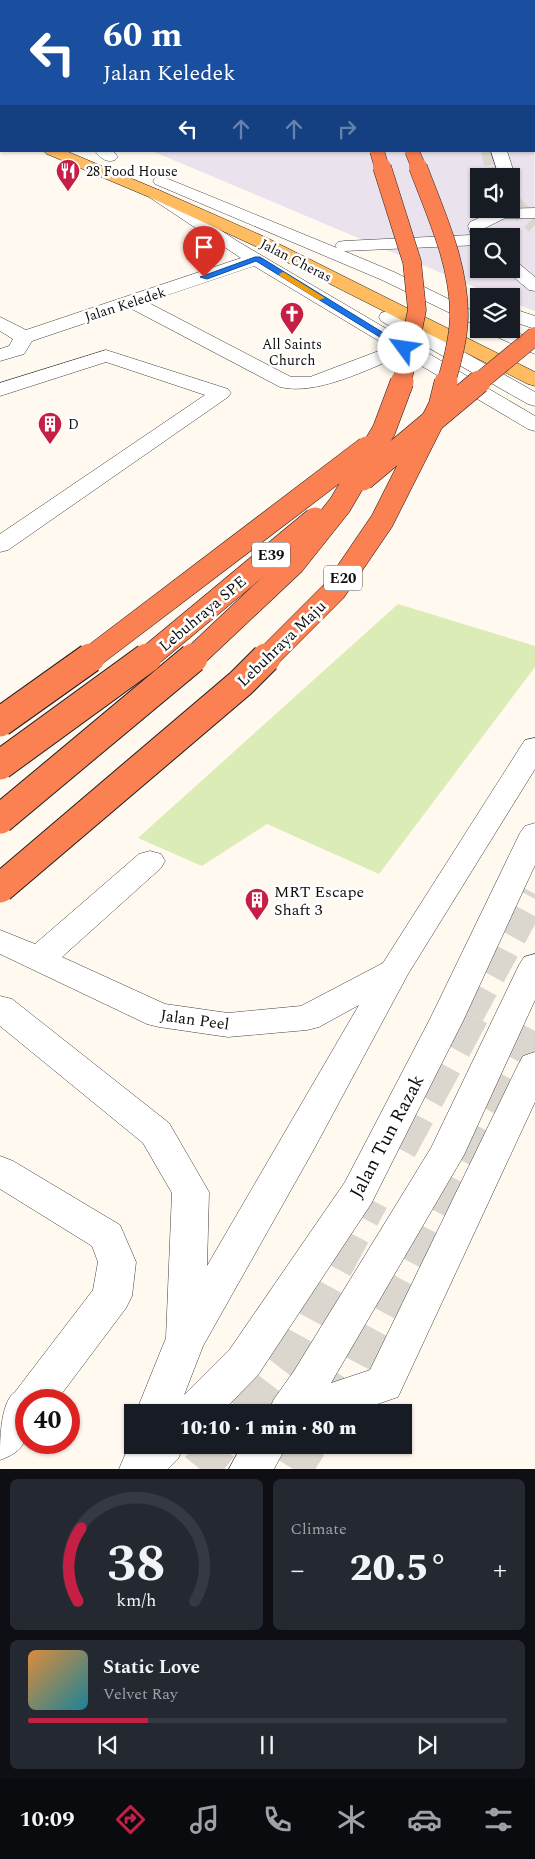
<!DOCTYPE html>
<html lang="en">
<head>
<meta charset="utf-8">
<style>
	:root { --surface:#171b24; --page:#242831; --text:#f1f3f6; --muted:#9ea1a6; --line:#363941; --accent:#c61f46 }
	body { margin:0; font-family:Spectral,serif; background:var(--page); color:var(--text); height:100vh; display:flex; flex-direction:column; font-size:19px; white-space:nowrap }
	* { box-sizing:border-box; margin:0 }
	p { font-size:16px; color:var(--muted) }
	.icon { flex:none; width:28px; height:28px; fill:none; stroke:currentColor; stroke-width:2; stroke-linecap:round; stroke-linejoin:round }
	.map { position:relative; height:1469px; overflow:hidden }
	.drawer { display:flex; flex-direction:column; gap:10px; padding:10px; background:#0d0f14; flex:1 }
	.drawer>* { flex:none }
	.top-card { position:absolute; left:0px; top:0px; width:535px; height:152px; box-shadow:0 1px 4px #0004; background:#1a4fa0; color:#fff; overflow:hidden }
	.buttons { position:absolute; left:470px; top:168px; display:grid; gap:10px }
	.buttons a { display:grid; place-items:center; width:50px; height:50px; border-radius:0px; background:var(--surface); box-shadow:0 1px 4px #0004; font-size:25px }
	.speed { position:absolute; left:15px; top:1389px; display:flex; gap:10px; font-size:25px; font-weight:700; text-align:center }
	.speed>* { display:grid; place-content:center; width:65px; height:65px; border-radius:50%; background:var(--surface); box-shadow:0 1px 4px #0004; line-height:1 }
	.speed .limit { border:8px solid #d22; background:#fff; color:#111 }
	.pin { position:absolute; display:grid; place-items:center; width:42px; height:42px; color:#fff; margin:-51px -21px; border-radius:50% 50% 50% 0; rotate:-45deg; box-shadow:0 0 5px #0007 }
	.pin .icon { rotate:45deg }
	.me { position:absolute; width:55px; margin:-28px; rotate:301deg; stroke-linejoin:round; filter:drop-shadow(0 0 4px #0008) }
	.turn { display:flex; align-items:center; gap:18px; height:105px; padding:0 20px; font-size:22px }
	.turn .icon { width:65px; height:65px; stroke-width:2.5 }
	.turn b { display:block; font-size:35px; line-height:42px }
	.lanes { display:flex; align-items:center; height:48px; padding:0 20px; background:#0003; justify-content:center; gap:25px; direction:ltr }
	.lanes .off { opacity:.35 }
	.big { font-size:38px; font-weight:800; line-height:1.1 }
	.drawer .tile { flex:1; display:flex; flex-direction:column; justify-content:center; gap:8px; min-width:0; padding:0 18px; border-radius:8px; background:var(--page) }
	.drawer .dial { align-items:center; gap:0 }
	.dial svg { height:130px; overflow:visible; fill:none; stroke:var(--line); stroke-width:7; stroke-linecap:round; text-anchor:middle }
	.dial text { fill:var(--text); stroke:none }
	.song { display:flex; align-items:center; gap:15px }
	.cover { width:60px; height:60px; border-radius:8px; background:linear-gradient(135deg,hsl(30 70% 55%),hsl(190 70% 35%)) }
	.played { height:5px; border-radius:2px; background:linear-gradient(90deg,var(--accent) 25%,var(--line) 25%) }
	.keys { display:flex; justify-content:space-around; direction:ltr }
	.heat { display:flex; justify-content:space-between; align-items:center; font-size:28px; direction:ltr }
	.drawer .tiles { flex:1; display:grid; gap:10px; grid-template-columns:1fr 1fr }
	.tile:last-child { grid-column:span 2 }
	.trip { position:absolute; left:124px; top:1404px; width:288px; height:50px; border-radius:0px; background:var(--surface); box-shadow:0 1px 4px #0004; font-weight:800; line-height:50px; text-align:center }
	.tabs { display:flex; height:80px; justify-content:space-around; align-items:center; background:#090b0e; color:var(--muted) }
	.tabs .icon { width:35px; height:35px }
	.tabs .on { color:var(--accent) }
	.tabs b { font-size:22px; color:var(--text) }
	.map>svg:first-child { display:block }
</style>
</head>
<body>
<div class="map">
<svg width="535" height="1469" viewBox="0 0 535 1469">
	<rect width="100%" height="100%" fill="#fff9f0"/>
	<path fill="#eae2ed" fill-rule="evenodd" d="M 534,8 L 535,311 L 511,302 L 511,296 L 496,296 L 152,151 L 534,151 ZM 479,176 L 511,176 L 511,209 L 479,209 ZM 479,236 L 511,236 L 511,269 L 479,269 Z"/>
	<path fill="#dcecb7" d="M 398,604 L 535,646 L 535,667 L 379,874 L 267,824 L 202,866 L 138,838 Z"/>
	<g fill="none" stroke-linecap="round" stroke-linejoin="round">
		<g stroke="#dbd6ce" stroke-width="14" stroke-dasharray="14 7" stroke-linecap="butt">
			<path d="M 534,139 L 535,142"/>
			<path d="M 488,151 L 492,168"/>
		</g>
		<g stroke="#dbd6ce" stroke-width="18" stroke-dasharray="18 9" stroke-linecap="butt">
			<path d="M 492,167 L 494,176"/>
			<path d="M 511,202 L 535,225"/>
		</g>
		<path stroke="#dbd6ce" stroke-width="29" stroke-dasharray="29 15" stroke-linecap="butt" d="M 470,1014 L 535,894"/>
		<g stroke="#dbd6ce" stroke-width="38" stroke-dasharray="38 19" stroke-linecap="butt">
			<path d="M 398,1148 L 471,1013"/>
			<path d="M 244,1412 L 282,1363 L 370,1199"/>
			<path d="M 328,1412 L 353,1373 L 535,1031"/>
			<path d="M 200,1469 L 219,1445"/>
			<path d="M 293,1469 L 308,1445"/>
		</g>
		<defs>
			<g id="minor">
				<path d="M 79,0 L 93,0 L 94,1 L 80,1 Z"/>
				<rect x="534" y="11" width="1" height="8"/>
				<rect x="0" y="19" width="1" height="8"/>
				<path d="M 1,136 L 1,146 L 0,147 L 0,137 Z"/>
				<path d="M 95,151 L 113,151 L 118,157 L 115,160 C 107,163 101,159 95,151 Z"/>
				<path d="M 491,151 L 507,151 L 515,176 L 513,179 L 511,176 L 499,176 Z"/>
				<path d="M 161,176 L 337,248 L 335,246 L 338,242 L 344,241 L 471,235 L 468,226 L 470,222 L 499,209 L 535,208 L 535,218 L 505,218 L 485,228 L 489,236 L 479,236 L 479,245 L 344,251 L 394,272 L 479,314 L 479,327 L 382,280 L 155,184 L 153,181 L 155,178 Z"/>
				<path d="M 155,189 L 161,191 L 237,241 L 535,416 L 535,431 L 528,429 L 403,355 C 368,369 317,396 280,387 L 130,308 L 32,341 L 24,354 L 0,361 L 0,349 L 9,346 L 13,339 L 0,331 L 0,317 L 26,330 L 241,258 L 149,197 L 147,194 L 149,191 ZM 254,266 L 389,347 L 310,377 L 291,377 L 147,302 Z"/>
				<path d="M 511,261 L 517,262 L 535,277 L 535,291 L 529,290 L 505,270 L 511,269 Z"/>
				<path d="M 511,308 L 535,316 L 535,329 L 511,321 Z"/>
				<path d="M 388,311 L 395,313 L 535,392 L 535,406 L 528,404 L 381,321 L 379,317 L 381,313 Z"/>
				<path d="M 485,329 L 510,329 L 535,341 L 535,354 L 488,333 Z"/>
				<path d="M 106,350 L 228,389 L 231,393 L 228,397 L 8,550 L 0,552 L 0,534 L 205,395 L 106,362 L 0,396 L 0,383 Z"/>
				<path d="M 535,738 L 535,769 L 408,974 L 314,1149 L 203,1346 L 184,1395 L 230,1349 L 345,1182 L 430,1019 L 520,833 L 525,826 L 535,823 L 535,865 L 464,1019 L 371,1204 L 258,1375 L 222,1412 L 136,1412 L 166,1338 L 172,1193 L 143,1143 L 0,1026 L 0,996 L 12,999 L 169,1123 L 209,1192 L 207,1266 L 359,1005 L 319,1027 L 307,1030 L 228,1037 L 159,1027 L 147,1024 L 0,954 L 0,930 L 35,944 L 139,854 L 150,851 L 161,854 L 165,861 L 161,868 L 62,957 L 165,1004 L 228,1013 L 301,1006 L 383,963 L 521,746 L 525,740 Z"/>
				<path d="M 535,954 L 535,1000 L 464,1155 L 331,1383 L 370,1370 L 518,1065 L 523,1056 L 535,1052 L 535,1102 L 398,1397 L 354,1412 L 268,1412 L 274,1399 L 294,1371 L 431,1148 L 519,965 L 524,957 Z"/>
				<path d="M 0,1156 L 13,1161 L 120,1225 L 136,1262 L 132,1296 L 126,1308 L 57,1400 L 26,1400 C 26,1431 34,1448 0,1460 C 0,1441 0,1402 15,1392 L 93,1290 L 98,1262 L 92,1246 L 0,1189 Z"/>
				<path d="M 135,1445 L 184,1445 L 178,1459 L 168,1469 L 119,1469 L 125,1455 Z"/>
				<path d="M 242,1445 L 287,1445 L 274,1469 L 229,1469 Z"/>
			</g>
			<g id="major">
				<rect x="0" y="104" width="1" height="8"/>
				<rect x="0" y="125" width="1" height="8"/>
				<path d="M 44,151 L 66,151 L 161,191 L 267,238 L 535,372 L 535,386 L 528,384 L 255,246 L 149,197 L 47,154 Z"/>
			</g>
			<g id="highway">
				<rect x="361" y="0" width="12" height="1"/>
				<rect x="388" y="0" width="12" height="1"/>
			</g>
		</defs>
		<use href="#minor" stroke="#414141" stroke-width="1"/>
		<use href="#major" stroke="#1f1f1f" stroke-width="1"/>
		<use href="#highway" stroke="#1f1f1f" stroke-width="1"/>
		<use href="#minor" fill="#fff" fill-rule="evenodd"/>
		<use href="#major" fill="#ffbb60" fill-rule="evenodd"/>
		<use href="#highway" fill="#fb8052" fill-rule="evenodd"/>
		<defs>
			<g id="highway-bridge-far3">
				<path d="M 377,151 L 382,168"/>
				<path d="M 412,151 L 419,168"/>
			</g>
			<g id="highway-bridge-far2">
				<path d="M 382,167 L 412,262 L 417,310 L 402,383"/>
				<path d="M 418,167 C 436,215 459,263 459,315 C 459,337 452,362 446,383"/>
				<path d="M 478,383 L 535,336"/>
			</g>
			<g id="highway-bridge-far1">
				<path d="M 363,479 L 479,382"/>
				<path d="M 88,660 L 367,448"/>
				<path d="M 145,660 L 315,519"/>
				<path d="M 191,660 L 293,564 L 340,505 L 384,430 L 402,382"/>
				<path d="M 265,660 L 335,590 L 382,521 L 440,406 L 446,382"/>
			</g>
			<g id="highway-bridge">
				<path d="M 0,722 L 90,658"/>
				<path d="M 0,765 L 147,658"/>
				<path d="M 0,819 L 193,658"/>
				<path d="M 0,888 L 241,683 L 266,658"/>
			</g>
		</defs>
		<use href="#highway-bridge-far3" stroke="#1f1f1f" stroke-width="15" stroke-linecap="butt"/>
		<use href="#highway-bridge-far2" stroke="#1f1f1f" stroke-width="19" stroke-linecap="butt"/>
		<use href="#highway-bridge-far1" stroke="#1f1f1f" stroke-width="24" stroke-linecap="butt"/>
		<use href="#highway-bridge" stroke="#1f1f1f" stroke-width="31" stroke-linecap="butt"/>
		<use href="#highway-bridge-far3" stroke="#fb8052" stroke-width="14"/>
		<use href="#highway-bridge-far2" stroke="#fb8052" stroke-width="18"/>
		<use href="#highway-bridge-far1" stroke="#fb8052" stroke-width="23"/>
		<use href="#highway-bridge" stroke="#fb8052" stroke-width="29"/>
	</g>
	<path fill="#1a73e8" stroke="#114b97" d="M 255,257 L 260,257 L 408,348 L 401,350 L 256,261 L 207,279 L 200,277 Z"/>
	<path fill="#f59e0b" d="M 283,272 L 285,273 L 325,298 L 319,300 L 280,276 L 279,274 Z"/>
	<defs>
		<symbol id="restaurant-pin" viewBox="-11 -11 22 30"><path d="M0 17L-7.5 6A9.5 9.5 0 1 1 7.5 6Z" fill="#c61f46" stroke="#fff"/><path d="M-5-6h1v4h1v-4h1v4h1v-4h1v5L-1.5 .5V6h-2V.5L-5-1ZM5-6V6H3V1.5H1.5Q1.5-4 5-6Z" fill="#fff"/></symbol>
		<symbol id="church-pin" viewBox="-11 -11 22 30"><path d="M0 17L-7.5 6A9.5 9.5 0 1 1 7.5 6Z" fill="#c61f46" stroke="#fff"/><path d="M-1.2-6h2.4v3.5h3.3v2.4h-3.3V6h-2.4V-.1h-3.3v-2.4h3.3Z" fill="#fff"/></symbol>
		<symbol id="building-pin" viewBox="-11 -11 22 30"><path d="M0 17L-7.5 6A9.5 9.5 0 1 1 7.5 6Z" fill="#c61f46" stroke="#fff"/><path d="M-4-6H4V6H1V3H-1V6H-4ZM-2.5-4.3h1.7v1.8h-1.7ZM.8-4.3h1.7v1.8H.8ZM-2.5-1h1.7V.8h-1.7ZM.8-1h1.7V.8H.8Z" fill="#fff"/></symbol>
	</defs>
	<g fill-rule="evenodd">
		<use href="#restaurant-pin" x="54" y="157" width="28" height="38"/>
		<use href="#church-pin" x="278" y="300" width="28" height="38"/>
		<use href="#building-pin" x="36" y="410" width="28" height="38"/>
		<use href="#building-pin" x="243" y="886" width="28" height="38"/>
	</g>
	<g text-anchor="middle" stroke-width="5" stroke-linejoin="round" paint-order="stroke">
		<g font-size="14" fill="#0e0e0e" stroke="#fff" text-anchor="start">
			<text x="86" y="176">28 Food House</text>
			<text x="292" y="349" text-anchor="middle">All Saints<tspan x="292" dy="16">Church</tspan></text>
			<text x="68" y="429">D</text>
		</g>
		<g font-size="14" fill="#0e0e0e" stroke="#fff">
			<text transform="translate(296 260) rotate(27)" y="5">Jalan Cheras</text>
			<text transform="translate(125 304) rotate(-18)" y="5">Jalan Keledek</text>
		</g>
		<g fill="#fff" stroke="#565656" stroke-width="1">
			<rect x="252" y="542.5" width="38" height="25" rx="4"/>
			<rect x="324" y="565.5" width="38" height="25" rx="4"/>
		</g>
		<g font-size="15" font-weight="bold" fill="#0e0e0e">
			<text x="271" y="560">E39</text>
			<text x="343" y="583">E20</text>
		</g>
		<g font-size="16" fill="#0e0e0e" stroke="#fff">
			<text transform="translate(202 613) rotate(-40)" y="6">Lebuhraya SPE</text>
			<text transform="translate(281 643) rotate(-44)" y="6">Lebuhraya Maju</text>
			<text transform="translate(195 1019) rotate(8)" y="6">Jalan Peel</text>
		</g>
		<g font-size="16" fill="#0e0e0e" stroke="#fff" text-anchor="start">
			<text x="274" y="897">MRT Escape<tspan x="274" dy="18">Shaft 3</tspan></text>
		</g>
		<g font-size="19" fill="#0e0e0e" stroke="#fff">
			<text transform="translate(386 1136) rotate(-62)" y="7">Jalan Tun Razak</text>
		</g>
	</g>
</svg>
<div class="buttons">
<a><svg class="icon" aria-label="sound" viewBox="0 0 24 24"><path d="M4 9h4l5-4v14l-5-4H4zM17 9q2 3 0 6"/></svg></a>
<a><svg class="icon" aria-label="search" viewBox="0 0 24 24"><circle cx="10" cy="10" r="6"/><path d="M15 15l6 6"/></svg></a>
<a><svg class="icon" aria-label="layers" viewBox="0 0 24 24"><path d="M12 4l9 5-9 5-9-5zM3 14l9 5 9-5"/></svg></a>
</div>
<div class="speed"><div class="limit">40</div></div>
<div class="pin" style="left:204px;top:277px;background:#d93025"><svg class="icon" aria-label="arrive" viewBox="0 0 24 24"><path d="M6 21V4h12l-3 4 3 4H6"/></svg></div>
<svg class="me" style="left:404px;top:348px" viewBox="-20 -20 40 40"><circle r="19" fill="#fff"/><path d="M0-13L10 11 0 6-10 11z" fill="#1a73e8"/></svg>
<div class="trip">10:10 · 1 min · 80 m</div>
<div class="top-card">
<div class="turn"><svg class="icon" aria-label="left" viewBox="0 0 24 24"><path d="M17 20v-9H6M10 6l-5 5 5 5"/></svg><div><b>60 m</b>Jalan Keledek</div></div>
<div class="lanes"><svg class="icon" aria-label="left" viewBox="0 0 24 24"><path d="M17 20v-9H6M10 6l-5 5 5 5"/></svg><svg class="icon off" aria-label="ahead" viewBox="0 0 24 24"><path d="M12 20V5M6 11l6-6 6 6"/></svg><svg class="icon off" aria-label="ahead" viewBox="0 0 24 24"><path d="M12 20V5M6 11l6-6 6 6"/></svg><svg class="icon off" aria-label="right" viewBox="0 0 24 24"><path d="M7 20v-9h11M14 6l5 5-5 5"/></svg></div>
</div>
</div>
<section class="drawer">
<div class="tiles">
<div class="tile dial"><svg viewBox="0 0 100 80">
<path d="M14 69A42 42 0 1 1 86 69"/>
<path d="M14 69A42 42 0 0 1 16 24" stroke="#c61f46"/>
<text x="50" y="56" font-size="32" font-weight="700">38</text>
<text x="50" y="72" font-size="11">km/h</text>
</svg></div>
<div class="tile"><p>Climate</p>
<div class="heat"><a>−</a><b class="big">20.5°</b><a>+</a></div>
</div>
<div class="tile">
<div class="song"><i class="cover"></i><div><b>Static Love</b><p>Velvet Ray</p></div></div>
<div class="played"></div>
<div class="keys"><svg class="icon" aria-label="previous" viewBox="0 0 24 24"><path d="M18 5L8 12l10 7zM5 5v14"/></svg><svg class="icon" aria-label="pause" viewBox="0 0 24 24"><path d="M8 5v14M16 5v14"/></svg><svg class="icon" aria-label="next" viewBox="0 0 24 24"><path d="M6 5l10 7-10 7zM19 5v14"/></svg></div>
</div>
</div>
</section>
<nav class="tabs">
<b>10:09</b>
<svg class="icon on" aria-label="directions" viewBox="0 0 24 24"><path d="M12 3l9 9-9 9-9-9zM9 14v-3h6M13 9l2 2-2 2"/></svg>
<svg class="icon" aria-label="music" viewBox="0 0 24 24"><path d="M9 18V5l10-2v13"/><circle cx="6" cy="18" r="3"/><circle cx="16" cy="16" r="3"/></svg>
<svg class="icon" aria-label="phone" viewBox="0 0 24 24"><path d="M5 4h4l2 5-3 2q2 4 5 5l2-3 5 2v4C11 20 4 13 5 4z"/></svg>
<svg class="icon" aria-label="climate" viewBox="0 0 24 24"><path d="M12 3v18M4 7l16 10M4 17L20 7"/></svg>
<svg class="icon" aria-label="car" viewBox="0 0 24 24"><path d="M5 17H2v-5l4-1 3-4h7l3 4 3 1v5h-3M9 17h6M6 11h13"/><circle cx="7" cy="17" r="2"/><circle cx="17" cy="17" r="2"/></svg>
<svg class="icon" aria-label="filters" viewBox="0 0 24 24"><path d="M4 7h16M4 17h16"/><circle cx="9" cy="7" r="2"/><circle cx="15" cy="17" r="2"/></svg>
</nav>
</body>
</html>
